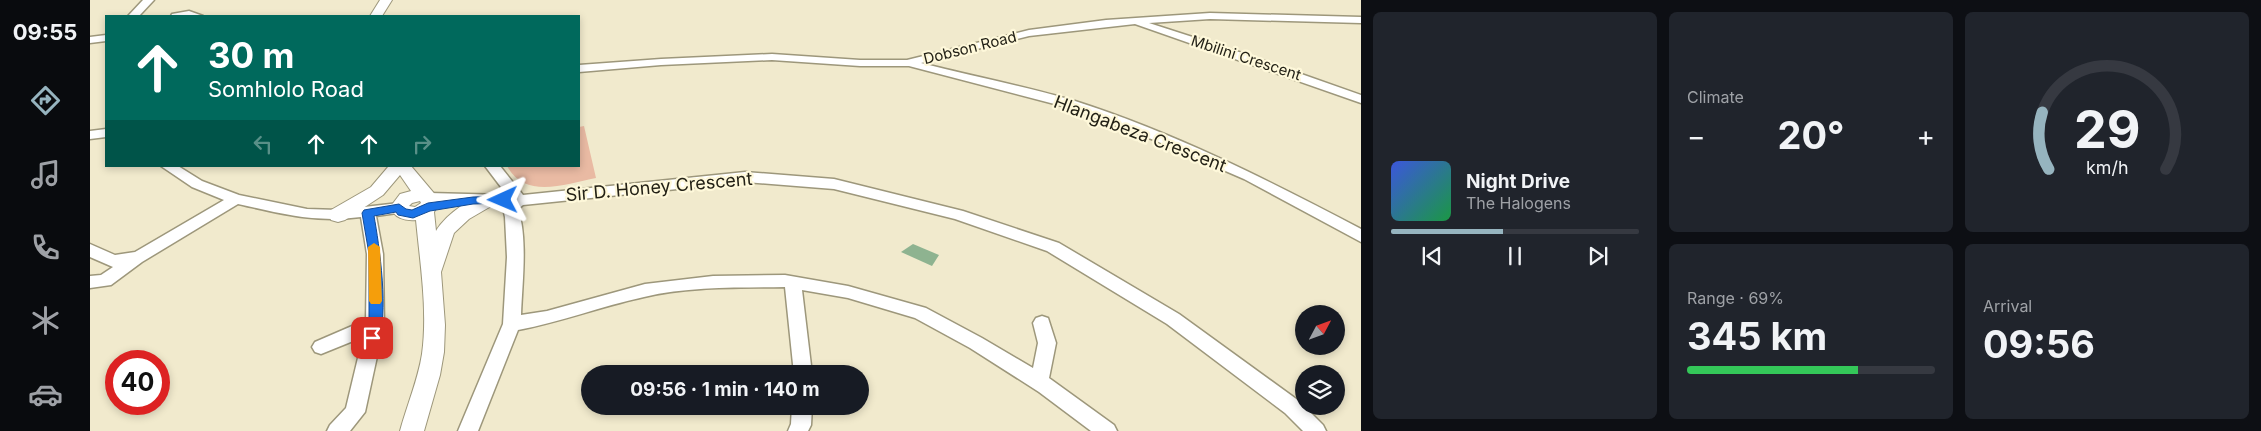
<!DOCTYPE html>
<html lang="en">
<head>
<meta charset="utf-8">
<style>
	:root { --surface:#171b24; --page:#20242c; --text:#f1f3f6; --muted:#9ea1a6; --line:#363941; --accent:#96b4bf }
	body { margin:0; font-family:Inter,sans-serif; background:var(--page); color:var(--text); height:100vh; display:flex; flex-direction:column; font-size:19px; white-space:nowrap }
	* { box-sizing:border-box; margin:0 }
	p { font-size:16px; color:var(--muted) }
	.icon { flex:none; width:28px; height:28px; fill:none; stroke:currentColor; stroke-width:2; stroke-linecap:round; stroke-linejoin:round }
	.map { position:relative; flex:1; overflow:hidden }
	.sheet { display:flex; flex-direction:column; gap:12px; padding:12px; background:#0d0f14; width:900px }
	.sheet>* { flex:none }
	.banner { position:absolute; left:15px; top:15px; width:475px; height:152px; border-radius:0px; box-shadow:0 2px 8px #0003; background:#00695c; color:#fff; overflow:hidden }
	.needle { width:32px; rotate:49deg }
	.controls { position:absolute; left:1205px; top:305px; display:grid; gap:10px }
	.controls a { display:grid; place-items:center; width:50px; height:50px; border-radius:50%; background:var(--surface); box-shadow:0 2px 8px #0003; font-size:25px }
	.speed { position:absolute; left:15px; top:350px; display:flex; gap:10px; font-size:25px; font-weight:700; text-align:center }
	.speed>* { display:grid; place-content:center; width:65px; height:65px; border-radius:50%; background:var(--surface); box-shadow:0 2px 8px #0003; line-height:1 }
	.speed .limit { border:8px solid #d22; background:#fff; color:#111 }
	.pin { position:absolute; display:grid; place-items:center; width:42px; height:42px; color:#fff; margin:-21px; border-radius:10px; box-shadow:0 2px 8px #0006 }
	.me { position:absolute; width:55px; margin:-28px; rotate:269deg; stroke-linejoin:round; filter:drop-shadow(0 0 4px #0008) }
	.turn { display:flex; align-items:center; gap:18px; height:105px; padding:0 20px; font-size:22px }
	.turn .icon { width:65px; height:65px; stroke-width:2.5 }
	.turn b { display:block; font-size:35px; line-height:42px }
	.lanes { display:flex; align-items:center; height:48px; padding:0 20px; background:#0003; justify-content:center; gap:25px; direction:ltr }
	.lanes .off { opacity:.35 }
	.big { font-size:38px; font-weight:700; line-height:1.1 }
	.sheet .tile { flex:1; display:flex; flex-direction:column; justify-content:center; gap:8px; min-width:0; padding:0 18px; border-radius:8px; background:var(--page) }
	.sheet .dial { align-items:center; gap:0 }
	.dial svg { height:130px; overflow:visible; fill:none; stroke:var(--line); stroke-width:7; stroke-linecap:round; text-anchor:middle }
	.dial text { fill:var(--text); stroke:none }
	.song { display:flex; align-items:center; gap:15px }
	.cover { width:60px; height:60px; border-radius:8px; background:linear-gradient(135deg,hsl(230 70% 55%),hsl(140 70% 35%)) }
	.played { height:5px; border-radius:2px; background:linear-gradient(90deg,var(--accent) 45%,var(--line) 45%) }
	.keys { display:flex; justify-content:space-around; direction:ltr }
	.heat { display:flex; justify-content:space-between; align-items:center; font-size:28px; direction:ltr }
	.charge { height:8px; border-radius:4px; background:linear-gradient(90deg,#34c759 69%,var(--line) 0) }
	.sheet .tiles { flex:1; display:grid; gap:12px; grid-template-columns:repeat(3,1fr) }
	.tile:first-child { grid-row:span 2 }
	.trip { position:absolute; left:491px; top:365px; width:288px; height:50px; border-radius:25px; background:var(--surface); box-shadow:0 2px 8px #0003; font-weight:700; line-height:50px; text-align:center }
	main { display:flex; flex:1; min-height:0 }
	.tab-bar { display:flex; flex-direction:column; width:90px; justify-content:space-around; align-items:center; background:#090b0e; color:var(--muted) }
	.tab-bar .icon { width:35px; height:35px }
	.tab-bar .active { color:var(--accent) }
	.tab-bar b { font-size:22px; color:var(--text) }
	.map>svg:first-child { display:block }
</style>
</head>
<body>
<main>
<nav class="tab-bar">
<b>09:55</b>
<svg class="icon active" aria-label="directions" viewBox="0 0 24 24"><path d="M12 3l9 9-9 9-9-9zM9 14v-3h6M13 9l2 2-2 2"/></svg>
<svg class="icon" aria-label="music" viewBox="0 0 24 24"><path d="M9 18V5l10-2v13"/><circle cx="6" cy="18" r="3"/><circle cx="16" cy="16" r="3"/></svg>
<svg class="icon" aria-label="phone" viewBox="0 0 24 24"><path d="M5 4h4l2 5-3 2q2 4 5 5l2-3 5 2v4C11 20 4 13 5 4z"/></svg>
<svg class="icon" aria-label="climate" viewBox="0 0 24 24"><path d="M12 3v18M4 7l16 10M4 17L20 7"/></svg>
<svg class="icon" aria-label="car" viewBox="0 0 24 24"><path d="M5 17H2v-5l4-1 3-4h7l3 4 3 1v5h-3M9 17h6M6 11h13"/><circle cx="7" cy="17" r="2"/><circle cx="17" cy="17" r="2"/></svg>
</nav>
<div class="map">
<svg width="1271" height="431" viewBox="0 0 1271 431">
	<rect width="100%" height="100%" fill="#f1eacd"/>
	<path fill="#e9baa3" d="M 494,126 L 506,178 C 475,184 435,200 417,166 L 489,166 L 489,127 Z"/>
	<path fill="#8eb390" d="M 823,244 L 849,255 L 842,266 L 811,252 Z"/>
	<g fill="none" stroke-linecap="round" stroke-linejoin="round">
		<defs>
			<g id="minor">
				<path d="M 53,0 L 64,0 L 49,16 L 38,16 Z"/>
				<path d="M 99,11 L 113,16 L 81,16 L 82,14 Z"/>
				<path d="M 1120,13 L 1271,17 L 1271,23 L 1120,19 L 1059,23 L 1152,53 L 1271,95 L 1271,103 L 1045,24 L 939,36 L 831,63 C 882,76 934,86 985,101 C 1085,133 1178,180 1271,229 L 1271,242 L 1154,179 L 1064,140 L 976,107 L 819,66 L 770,66 L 682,60 L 571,65 L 489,72 L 489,65 L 571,59 L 682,54 L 770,60 L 817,60 L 939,30 L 1016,20 Z"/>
				<path d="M 16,35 L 16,41 L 0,43 L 0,37 Z"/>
				<path d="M 16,129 L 16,137 L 0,139 L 0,131 Z"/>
				<path d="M 71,166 L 88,166 L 112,181 L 149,195 L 217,209 L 248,210 L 309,203 L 314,204 L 316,208 L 314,212 L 286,216 L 293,254 L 294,324 L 275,412 L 260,431 L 237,431 L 240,425 L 256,408 L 273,337 L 231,354 L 225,352 L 222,347 L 225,342 L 276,320 L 277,254 L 271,217 C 224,223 193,214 148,204 L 52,262 L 21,285 L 0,288 L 0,276 L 11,275 L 23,267 L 0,257 L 0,244 L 25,255 L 45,252 L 134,200 L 102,187 Z"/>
				<path d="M 395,166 L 410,166 L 433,195 L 655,172 L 744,179 L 873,211 L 969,243 L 1089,314 L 1209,401 L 1233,425 L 1236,431 L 1213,431 L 1195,413 L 1077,324 L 957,251 L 865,219 L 744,189 L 655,182 L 433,205 L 428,209 C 438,239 432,284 431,315 L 457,311 L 555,284 L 623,276 L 695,275 L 758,286 L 836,308 L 892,338 L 943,368 L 948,343 L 943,323 L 946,318 L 952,316 L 958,318 L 966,343 L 959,378 L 1024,425 L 1027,431 L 1001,431 L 949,392 L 880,348 L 825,318 L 758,298 L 712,290 L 722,374 L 704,374 L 695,287 C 649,288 600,286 554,297 C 512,306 471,322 428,330 L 388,431 L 368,431 L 413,324 L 417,257 L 415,217 L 413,208 L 415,205 L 339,203 L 334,201 L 332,198 L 334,195 L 339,193 L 417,195 Z"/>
				<path d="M 702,406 L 722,406 L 721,425 L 718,431 L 698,431 L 701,424 Z"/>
			</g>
			<g id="major">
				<path d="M 290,0 L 302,0 L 292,16 L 280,16 Z"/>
				<path d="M 321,166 L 348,198 L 349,203 L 344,212 L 346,231 C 355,216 385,191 403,197 L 406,201 L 403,205 L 379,219 L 364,233 L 351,272 L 355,325 L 354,352 L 350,375 L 334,431 L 310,431 C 317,405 328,380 332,354 C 338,310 330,263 326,220 C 315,221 303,218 301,206 L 310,194 L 321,191 L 310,175 L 293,195 L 255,220 L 248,222 L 241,220 L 239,215 L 241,210 L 281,187 L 298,167 ZM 330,201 L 331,203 L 325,207 L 319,206 L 322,203 Z"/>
			</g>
		</defs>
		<use href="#minor" stroke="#9d977b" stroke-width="3"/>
		<use href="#major" stroke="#9d977b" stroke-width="2"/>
		<use href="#minor" fill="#fff" fill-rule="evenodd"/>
		<use href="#major" fill="#fff" fill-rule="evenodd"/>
	</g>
	<path fill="#1a73e8" stroke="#114b97" d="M 413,196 L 417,197 L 418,200 L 417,203 L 383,204 L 340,211 L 323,218 L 308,215 L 306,212 L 284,216 C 289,243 300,318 287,342 L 282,344 L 278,342 L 276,338 L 279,324 L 279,254 L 272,213 L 274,210 L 309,204 L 316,209 L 322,210 L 338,203 L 383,197 Z"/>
	<path fill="#f59e0b" d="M 284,243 L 290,247 L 292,301 L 290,304 L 281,304 L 279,301 L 278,247 Z"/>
	<g text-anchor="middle" stroke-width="4.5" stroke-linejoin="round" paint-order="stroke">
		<g font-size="15" fill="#232116" stroke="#fef8da">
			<text transform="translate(880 48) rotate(-14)" y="5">Dobson Road</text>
			<text transform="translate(1156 58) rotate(18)" y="5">Mbilini Crescent</text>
		</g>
		<g font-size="18" fill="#232116" stroke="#fef8da">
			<text transform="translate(1050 134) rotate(21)" y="6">Hlangabeza Crescent</text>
			<text transform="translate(569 187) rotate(-5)" y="6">Sir D. Honey Crescent</text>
		</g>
	</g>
</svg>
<div class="controls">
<a><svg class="needle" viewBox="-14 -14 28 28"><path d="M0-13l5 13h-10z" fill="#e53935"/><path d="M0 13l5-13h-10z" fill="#9ea1a6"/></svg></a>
<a><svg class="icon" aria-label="layers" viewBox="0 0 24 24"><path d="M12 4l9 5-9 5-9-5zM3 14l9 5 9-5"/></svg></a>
</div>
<div class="speed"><div class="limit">40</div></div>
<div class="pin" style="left:282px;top:338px;background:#d93025"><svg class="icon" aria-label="arrive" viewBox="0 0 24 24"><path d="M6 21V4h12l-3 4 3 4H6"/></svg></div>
<svg class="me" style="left:413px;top:200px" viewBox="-20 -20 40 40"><path d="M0-17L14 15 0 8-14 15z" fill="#1a73e8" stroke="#fff" stroke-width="4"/></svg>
<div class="trip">09:56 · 1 min · 140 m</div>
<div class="banner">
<div class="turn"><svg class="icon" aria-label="ahead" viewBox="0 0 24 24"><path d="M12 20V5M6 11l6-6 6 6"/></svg><div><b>30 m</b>Somhlolo Road</div></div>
<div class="lanes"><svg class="icon off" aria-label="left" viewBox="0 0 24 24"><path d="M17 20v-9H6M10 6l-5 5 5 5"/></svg><svg class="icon" aria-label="ahead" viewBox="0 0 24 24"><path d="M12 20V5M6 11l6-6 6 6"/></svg><svg class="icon" aria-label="ahead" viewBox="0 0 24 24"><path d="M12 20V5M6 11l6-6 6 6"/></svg><svg class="icon off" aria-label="right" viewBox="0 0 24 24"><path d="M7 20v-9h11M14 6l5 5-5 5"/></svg></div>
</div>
</div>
<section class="sheet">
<div class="tiles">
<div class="tile">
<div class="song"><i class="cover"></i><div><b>Night Drive</b><p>The Halogens</p></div></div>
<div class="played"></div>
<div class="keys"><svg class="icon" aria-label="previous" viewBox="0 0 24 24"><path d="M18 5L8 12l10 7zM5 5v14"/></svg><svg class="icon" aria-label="pause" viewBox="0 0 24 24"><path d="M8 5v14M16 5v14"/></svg><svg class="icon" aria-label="next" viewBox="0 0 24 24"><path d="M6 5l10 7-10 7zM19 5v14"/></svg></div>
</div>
<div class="tile"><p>Climate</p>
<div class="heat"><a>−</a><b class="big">20°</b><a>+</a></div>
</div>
<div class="tile dial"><svg viewBox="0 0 100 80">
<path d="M14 69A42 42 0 1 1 86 69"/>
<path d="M14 69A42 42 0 0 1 10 34" stroke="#96b4bf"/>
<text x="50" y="56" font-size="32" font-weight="700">29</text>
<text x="50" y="72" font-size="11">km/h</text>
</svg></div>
<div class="tile"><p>Range · 69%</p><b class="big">345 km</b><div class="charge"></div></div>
<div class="tile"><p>Arrival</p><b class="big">09:56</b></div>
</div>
</section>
</main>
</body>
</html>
